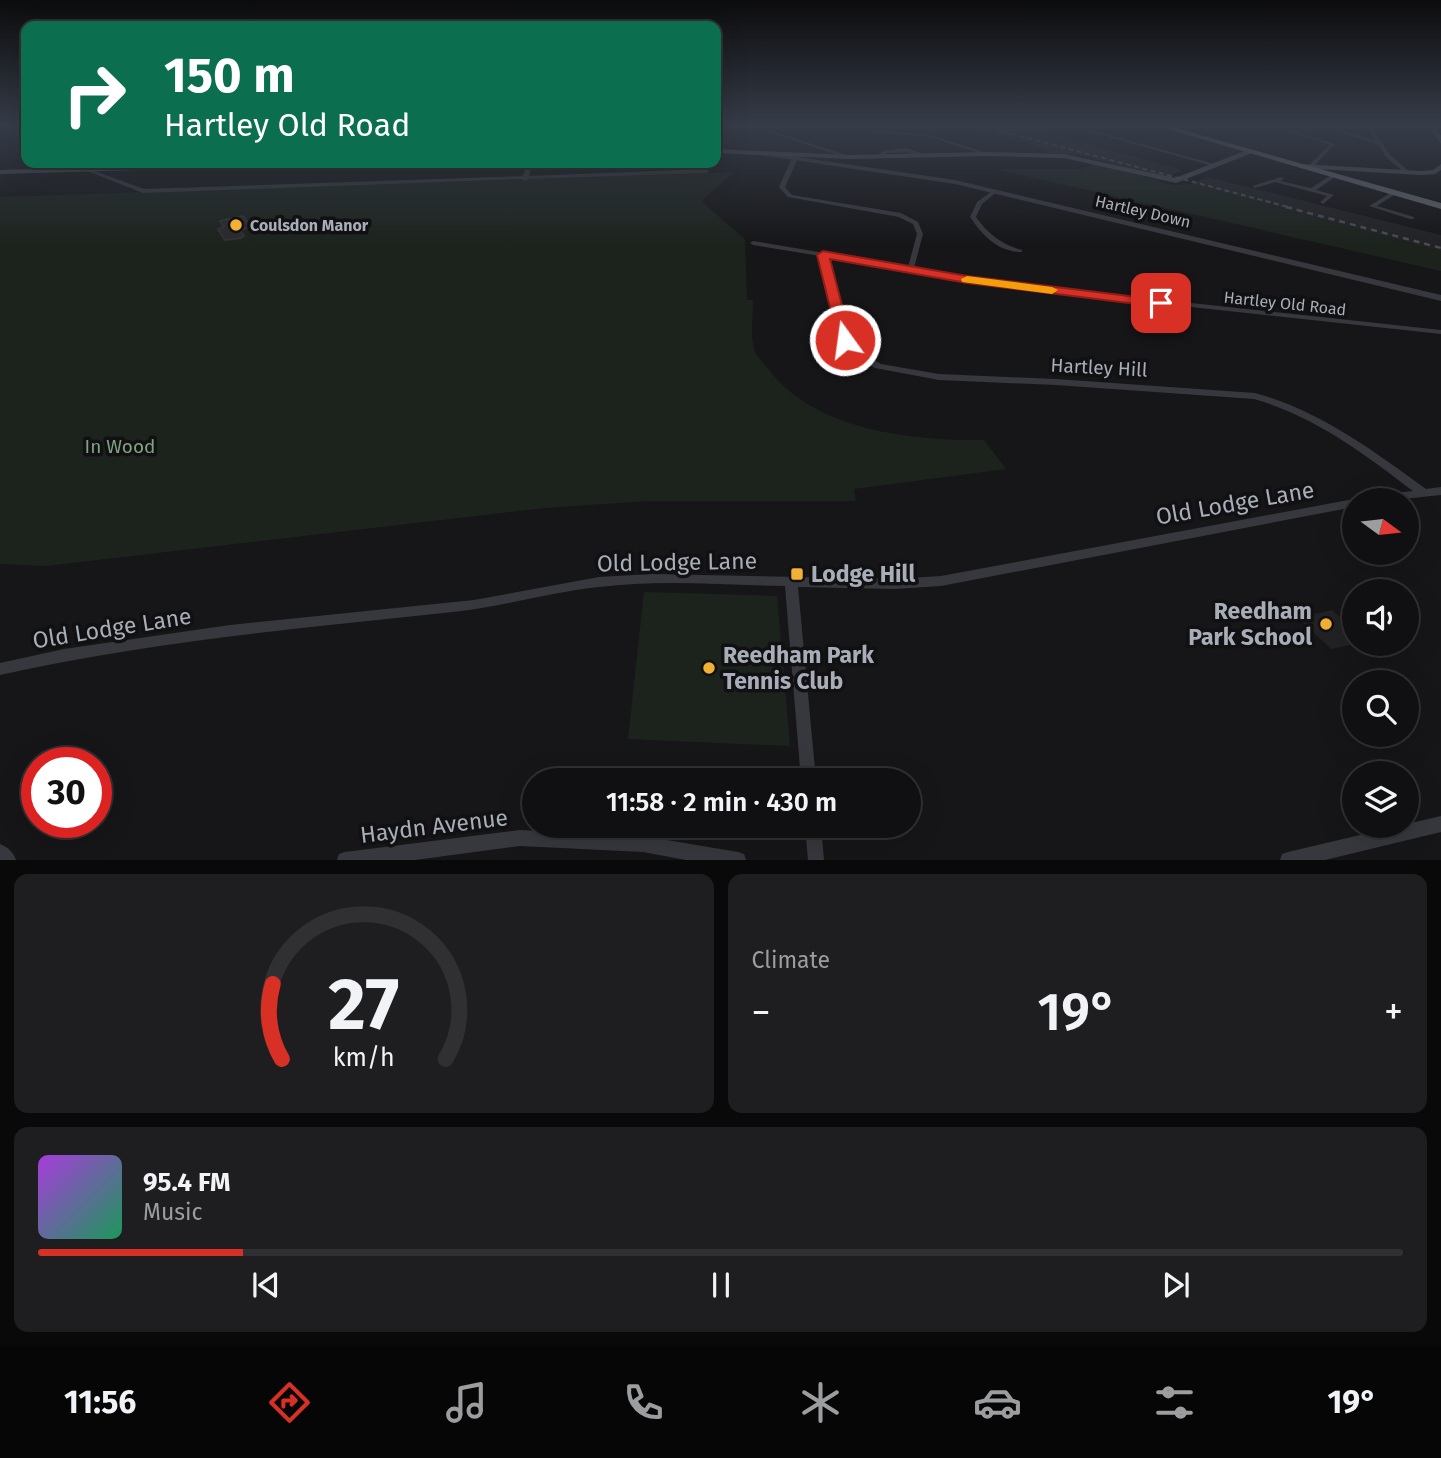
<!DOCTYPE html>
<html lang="en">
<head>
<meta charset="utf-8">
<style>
	:root { --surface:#101012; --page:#1e1e20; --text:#f1f3f6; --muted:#9c9d9f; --line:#303032; --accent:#d93025 }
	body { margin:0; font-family:"Fira Sans",sans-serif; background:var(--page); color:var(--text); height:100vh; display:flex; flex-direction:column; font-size:26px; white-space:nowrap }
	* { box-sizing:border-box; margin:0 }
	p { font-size:23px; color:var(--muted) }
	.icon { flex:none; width:38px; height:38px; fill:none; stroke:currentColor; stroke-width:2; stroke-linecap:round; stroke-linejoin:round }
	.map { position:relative; height:860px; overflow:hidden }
	.details { display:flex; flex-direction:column; gap:14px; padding:14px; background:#09090a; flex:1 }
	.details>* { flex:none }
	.hud { position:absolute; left:21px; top:21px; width:700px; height:147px; border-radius:14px; box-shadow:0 7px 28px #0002,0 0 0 2px var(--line); background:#0b6e4f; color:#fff; overflow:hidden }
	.needle { width:46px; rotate:105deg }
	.buttons { position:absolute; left:1342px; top:488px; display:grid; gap:14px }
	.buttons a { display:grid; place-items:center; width:77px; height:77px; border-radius:50%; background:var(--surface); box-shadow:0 7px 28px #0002,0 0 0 2px var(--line); font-size:35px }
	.speed { position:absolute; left:21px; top:747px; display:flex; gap:14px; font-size:35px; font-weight:700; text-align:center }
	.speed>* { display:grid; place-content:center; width:91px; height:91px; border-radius:50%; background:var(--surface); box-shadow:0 7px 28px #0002,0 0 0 2px var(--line); line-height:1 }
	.speed .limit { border:10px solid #d22; background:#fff; color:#111 }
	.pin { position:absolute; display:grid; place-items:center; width:60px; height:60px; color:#fff; margin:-30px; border-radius:14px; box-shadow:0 4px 10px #0006 }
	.me { position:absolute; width:77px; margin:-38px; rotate:346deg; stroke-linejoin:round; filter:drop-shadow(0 0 5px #0008) }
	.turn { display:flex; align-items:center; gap:24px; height:147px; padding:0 28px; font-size:32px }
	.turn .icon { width:91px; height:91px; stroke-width:2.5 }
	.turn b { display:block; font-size:49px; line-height:60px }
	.big { font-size:52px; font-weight:600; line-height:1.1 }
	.details .widget { flex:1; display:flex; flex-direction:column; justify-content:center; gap:10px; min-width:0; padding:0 24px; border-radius:14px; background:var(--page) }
	.details .dial { align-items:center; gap:0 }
	.dial svg { height:182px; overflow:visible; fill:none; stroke:var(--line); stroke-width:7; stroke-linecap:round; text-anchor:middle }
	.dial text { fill:var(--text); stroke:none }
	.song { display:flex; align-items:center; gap:21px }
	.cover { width:84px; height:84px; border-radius:10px; background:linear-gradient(135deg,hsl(280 70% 55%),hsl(150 70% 35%)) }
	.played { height:7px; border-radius:4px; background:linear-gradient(90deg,var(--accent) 15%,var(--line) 15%) }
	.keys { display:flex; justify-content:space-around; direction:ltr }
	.heat { display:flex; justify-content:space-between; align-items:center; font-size:38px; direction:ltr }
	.details .tiles { flex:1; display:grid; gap:14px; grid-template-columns:1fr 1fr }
	.widget:last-child { grid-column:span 2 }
	.trip { position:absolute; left:522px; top:768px; width:399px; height:70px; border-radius:35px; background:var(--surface); box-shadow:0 7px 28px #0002,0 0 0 2px var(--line); font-weight:600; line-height:70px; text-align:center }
	.menu { display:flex; height:112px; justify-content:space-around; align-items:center; background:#060607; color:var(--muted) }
	.menu .icon { width:49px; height:49px }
	.menu .selected { color:var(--accent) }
	.menu b { font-size:32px; color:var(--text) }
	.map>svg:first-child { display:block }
</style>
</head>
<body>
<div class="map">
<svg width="1441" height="860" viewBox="0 0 1441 860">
	<rect width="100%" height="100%" fill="#161618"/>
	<g fill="#222225">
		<path d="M 955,125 L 1020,125 L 1182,170 L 1166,178 L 1084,156 L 1050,153 L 1034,145 Z"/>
		<path d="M 1207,177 L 1441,235 L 1441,252 L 1192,184 Z"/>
		<path d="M 1332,610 L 1354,630 L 1354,644 L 1331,649 L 1298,618 Z"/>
	</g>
	<g fill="#1c231d">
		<path d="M 1097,164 L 1173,185 L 1192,184 L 1441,252 L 1441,271 L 995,169 L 1081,169 Z"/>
		<path d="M 734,172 L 701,201 L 745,239 L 747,300 L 753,300 C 753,315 750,335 754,349 C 756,356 765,365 770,371 C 816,431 914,441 984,440 L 1006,469 L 854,489 L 856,501 L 648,501 L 545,508 L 46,566 L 0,564 L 0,197 Z"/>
		<path d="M 644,592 L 777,596 L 790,746 L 628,739 Z"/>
	</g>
	<path fill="#29292c" stroke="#303034" stroke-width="2" d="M 243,216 L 251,227 L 240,230 L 244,236 L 241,238 L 225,240 L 218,229 L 224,227 L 220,221 Z"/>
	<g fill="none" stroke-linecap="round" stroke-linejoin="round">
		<g fill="#37383d" fill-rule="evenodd">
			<path d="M 748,125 L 754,125 L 852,157 L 847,158 Z"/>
			<path d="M 849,125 L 854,125 L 864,129 L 931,135 L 990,154 L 985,155 L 930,137 L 863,131 Z"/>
			<path d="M 1066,125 L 1072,125 L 1218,165 L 1213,166 Z"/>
			<path d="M 1268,125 L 1274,125 L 1335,144 L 1314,166 L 1310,166 L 1310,164 L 1330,145 Z"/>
			<path d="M 1320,125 L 1326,125 L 1376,141 L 1367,125 L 1371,125 L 1389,154 L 1410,172 L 1405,173 L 1385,156 L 1379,145 Z"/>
			<path d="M 0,129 L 26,130 L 26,132 L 0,131 Z"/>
			<path d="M 907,148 L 926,155 L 923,157 L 907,152 L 886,153 L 883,158 L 878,157 L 882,151 Z"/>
			<path d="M 795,156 L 798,158 L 785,187 L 792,195 L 901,213 L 918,222 L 923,234 L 914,268 L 1006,283 L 1441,330 L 1441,334 L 1006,287 L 913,272 L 910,273 L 907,271 L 827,257 L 849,340 L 853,348 L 881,364 L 939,374 L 1056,379 L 1255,393 C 1320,411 1372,450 1426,489 L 1441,487 L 1441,495 L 1393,500 L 1363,500 L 1364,497 L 1368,496 L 1413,491 C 1363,453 1316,417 1254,399 L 1056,385 L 939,380 L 875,368 L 846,351 L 841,340 L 820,256 L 753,245 L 750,243 L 753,241 L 908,267 L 917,234 L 913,224 L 899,217 L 788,197 L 779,187 L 792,158 Z"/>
			<path d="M 527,163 L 532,163 L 529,176 L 706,169 L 709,171 L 706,173 L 528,179 L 525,181 L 522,179 L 143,193 L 87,171 L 92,170 L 144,189 L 523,176 Z"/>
			<path d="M 1333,174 L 1338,175 L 1316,190 L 1334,195 L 1323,204 L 1320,202 L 1327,196 L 1275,182 L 1255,188 L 1252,186 L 1281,177 L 1284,179 L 1280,181 L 1311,188 Z"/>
			<path d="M 995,189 L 998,191 L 982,204 L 976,217 C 988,234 1002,245 1022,250 L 1022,252 C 998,252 983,236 970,217 L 977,202 Z"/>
			<path d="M 1392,192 L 1397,193 L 1377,206 L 1414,217 L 1414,219 L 1410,219 L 1369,206 Z"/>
			<path d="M 1354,499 L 1358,500 L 1354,500 L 1354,507 L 941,586 L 894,589 L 798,587 L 816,780 L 801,780 L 785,586 C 724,585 660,579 599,587 C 550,592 502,607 453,612 C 301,628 149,642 0,675 L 0,663 L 64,649 L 230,625 L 474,600 L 599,577 L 652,574 L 894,579 L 941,576 Z"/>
			<path d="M 1441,816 L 1441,832 L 1325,860 L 1280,860 L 1282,854 L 1288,852 L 1398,826 L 1407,826 L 1407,824 Z"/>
			<path d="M 805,826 L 821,826 L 824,860 L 808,860 Z"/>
			<path d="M 520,830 L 643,836 L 738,852 L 744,854 L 746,860 L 686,860 L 643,852 L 520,846 L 415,860 L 337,860 L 339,854 L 345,852 Z"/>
			<path d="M 0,844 C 8,847 13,852 16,860 L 0,860 Z"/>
		</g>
		<path fill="#37383d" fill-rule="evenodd" d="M 756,151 L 955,180 L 1441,295 L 1441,301 L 955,184 L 754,154 L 753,153 Z"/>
		<g fill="#45474d" fill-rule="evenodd">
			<path d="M 1428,125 L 1434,125 L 1441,136 L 1441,144 Z"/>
			<path d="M 716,149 L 849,155 L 987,152 L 1064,154 L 1175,178 L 1250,149 L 1257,151 L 1176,183 L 1064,158 L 987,156 L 849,159 L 716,153 Z"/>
			<path d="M 248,163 L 326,163 L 322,165 L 0,174 L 0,170 Z"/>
			<path d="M 1302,164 L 1421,171 L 1433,170 L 1441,164 L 1441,170 L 1435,174 L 1421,175 L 1299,168 L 1298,166 Z"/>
		</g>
		<path fill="#5b5e65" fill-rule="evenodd" d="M 1154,125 L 1165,125 L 1441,203 L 1441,209 Z"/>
		<path stroke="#4a4c52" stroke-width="2" stroke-dasharray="5 3.5" stroke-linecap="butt" d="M 978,125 L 1292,208"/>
		<path stroke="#4a4c52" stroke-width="2.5" stroke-dasharray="6 5" stroke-linecap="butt" d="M 1286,207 L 1441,248"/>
	</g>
	<linearGradient id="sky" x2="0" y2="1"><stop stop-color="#0c0c0d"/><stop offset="0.51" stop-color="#363c48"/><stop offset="1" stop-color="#363c48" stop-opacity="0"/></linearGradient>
	<rect width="1441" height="245" fill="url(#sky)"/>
	<path fill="#d93025" stroke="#8d1f18" stroke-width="2" d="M 823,251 L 967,276 L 1161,300 L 1167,303 L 1161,307 L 967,283 L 830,259 L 851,340 L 845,344 L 838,340 L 817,255 Z"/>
	<path fill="#f59e0b" d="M 967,276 L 1052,287 L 1058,290 L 1052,294 L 962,282 L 961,279 Z"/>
	<g fill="#f2b134" stroke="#111113" stroke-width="2.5">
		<circle cx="236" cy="225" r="7"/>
		<rect x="790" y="567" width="14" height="14" rx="3.5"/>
		<circle cx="1326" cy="624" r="7"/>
		<circle cx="709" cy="668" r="7"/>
	</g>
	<g text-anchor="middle" stroke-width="7" stroke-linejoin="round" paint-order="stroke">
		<g font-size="16" fill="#a8adb8" stroke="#111113">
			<text transform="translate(1143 211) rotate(13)" y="6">Hartley Down</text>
			<text transform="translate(1285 303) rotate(6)" y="6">Hartley Old Road</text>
		</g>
		<g font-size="16" font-weight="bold" fill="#a8adb8" stroke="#111113" text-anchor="start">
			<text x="250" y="231">Coulsdon Manor</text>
		</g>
		<g font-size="19" fill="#a8adb8" stroke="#111113">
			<text transform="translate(1099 367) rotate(3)" y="7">Hartley Hill</text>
		</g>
		<g font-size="19" fill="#7fa381" stroke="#111113">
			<text x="120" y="453">In Wood</text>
		</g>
		<g font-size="23" fill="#a8adb8" stroke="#111113">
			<text transform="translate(1235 503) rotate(-10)" y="8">Old Lodge Lane</text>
			<text transform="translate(677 562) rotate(-1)" y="8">Old Lodge Lane</text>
			<text transform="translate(112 628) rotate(-9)" y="8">Old Lodge Lane</text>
			<text transform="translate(434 826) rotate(-7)" y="8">Haydn Avenue</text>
		</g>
		<g font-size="23" font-weight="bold" fill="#a8adb8" stroke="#111113" text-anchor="start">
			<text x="811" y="582">Lodge Hill</text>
			<text x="1312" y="619" text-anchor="end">Reedham<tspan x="1312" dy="26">Park School</tspan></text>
			<text x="723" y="663">Reedham Park<tspan x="723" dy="26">Tennis Club</tspan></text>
		</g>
	</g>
</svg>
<div class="buttons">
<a><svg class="needle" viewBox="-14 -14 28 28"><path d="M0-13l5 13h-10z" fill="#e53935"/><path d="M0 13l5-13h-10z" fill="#9c9d9f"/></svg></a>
<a><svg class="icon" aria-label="sound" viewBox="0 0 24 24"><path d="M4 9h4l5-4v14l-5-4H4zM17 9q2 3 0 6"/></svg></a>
<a><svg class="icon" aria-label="search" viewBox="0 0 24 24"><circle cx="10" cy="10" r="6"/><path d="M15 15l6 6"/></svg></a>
<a><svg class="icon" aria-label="layers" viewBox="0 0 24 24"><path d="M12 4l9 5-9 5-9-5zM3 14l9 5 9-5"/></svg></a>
</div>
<div class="speed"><div class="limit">30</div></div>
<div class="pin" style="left:1161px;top:303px;background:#d93025"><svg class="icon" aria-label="arrive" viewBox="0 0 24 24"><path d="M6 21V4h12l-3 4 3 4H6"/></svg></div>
<svg class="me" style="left:845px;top:340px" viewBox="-20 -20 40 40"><circle r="17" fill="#d93025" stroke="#fff" stroke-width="3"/><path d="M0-11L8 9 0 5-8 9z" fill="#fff"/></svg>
<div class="trip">11:58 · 2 min · 430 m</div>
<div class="hud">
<div class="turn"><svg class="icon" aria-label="right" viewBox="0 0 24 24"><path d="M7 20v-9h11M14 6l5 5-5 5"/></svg><div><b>150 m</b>Hartley Old Road</div></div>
</div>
</div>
<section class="details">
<div class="tiles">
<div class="widget dial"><svg viewBox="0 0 100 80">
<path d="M14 69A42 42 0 1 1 86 69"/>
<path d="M14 69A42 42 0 0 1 10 36" stroke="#d93025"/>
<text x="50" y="56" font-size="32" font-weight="700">27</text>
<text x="50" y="72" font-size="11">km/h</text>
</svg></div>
<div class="widget"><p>Climate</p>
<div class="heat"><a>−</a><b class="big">19°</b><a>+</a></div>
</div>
<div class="widget">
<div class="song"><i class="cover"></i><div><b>95.4 FM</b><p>Music</p></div></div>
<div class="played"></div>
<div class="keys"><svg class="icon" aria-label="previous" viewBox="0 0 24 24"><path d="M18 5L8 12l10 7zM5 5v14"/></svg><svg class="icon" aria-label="pause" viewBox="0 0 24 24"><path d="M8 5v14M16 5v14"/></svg><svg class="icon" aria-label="next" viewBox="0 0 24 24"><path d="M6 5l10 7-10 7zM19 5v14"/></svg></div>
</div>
</div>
</section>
<nav class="menu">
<b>11:56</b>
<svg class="icon selected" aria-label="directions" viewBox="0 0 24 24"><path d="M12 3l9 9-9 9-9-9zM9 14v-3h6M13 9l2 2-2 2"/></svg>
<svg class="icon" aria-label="music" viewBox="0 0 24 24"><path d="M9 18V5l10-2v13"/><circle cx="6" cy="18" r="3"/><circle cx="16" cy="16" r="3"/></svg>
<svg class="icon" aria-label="phone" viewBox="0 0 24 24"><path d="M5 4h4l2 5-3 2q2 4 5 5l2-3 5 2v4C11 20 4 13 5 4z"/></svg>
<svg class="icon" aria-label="climate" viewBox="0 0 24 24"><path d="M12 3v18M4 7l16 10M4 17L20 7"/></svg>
<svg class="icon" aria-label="car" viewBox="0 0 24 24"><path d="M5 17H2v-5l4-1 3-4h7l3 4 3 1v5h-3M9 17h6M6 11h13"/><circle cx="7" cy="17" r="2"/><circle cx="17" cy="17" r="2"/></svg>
<svg class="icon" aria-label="filters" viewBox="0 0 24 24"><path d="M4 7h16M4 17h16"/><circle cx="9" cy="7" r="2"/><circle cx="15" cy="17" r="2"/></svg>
<b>19°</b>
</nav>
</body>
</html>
